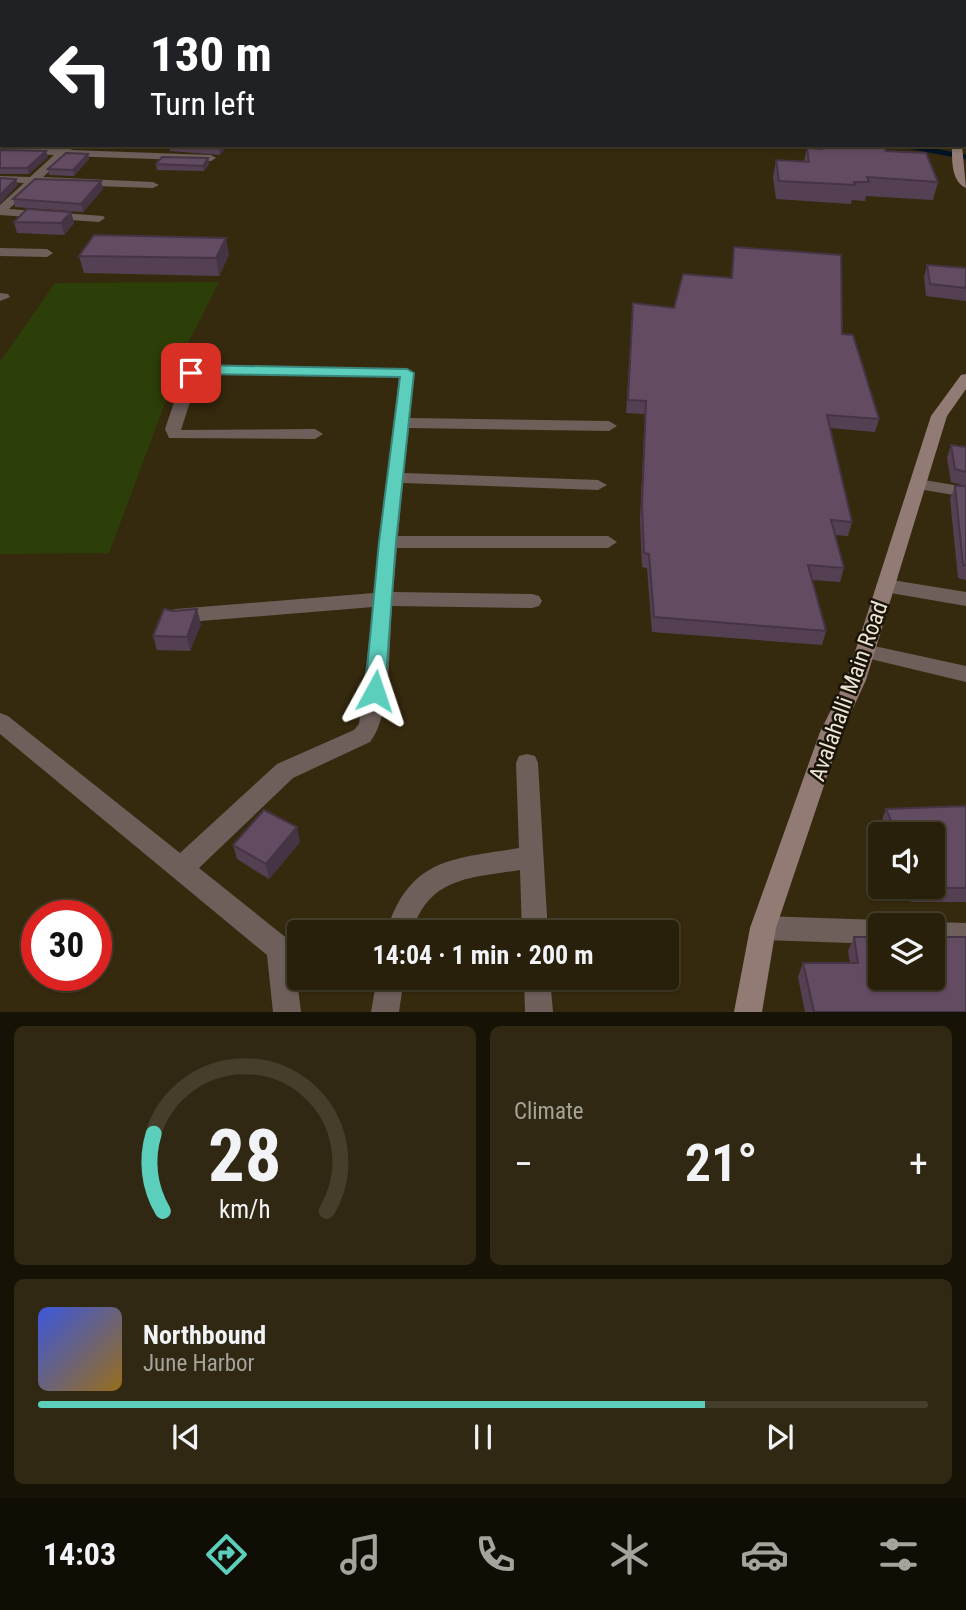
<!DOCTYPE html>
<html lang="en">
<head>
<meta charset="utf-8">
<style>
	:root { --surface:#28200a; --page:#302813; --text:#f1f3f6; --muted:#a5a39c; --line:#443e2b; --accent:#5bcebc }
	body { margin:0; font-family:"Roboto Condensed",sans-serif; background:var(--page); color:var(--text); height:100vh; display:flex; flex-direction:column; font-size:26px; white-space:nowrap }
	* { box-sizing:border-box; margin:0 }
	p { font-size:23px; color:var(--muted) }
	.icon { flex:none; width:38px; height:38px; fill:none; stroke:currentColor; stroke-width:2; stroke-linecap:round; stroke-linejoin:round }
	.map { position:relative; height:1012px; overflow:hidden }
	.panel { display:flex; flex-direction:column; gap:14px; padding:14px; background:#161206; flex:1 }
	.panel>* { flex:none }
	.top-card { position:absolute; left:0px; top:0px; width:966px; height:147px; box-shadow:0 2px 5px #0004,0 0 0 2px var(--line); background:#202124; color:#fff; overflow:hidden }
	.buttons { position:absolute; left:868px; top:822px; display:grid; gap:14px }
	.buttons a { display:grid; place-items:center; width:77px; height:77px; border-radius:7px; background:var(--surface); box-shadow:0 2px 5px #0004,0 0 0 2px var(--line); font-size:35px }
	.speed { position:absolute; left:21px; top:900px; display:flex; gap:14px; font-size:35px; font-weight:700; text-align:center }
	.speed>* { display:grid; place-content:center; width:91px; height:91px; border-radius:50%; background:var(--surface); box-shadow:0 2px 5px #0004,0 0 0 2px var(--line); line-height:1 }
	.speed .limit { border:10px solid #d22; background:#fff; color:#111 }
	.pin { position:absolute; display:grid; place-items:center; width:60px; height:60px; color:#fff; margin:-30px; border-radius:14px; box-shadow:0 4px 10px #0006 }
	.me { position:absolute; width:77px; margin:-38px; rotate:5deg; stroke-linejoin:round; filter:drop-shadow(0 0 5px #0008) }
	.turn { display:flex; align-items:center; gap:24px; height:147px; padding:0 35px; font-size:32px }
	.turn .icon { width:91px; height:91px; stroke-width:2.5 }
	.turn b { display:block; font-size:49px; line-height:60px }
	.big { font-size:52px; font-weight:700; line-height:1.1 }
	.panel .card { flex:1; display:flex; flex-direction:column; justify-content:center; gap:10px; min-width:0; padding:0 24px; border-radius:10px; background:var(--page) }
	.panel .dial { align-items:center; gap:0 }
	.dial svg { height:182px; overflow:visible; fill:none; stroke:var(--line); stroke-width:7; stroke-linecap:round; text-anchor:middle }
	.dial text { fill:var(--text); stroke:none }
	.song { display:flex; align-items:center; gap:21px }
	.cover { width:84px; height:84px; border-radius:10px; background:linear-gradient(135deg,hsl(230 70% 55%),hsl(40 70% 35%)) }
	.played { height:7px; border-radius:4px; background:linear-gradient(90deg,var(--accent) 75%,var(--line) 75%) }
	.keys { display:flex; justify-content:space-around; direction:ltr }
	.heat { display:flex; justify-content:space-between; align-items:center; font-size:38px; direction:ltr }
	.panel .tiles { flex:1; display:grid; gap:14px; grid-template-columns:1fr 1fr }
	.card:last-child { grid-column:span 2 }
	.trip { position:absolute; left:287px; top:920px; width:392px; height:70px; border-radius:7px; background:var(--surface); box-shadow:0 2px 5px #0004,0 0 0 2px var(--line); font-weight:700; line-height:70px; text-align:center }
	.tab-bar { display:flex; height:112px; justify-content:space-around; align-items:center; background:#100d04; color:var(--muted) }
	.tab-bar .icon { width:49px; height:49px }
	.tab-bar .on { color:var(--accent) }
	.tab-bar b { font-size:32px; color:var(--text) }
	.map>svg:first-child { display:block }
</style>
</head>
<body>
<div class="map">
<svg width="966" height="1012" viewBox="0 0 966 1012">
	<rect width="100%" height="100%" fill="#362a0e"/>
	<path fill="#2c3f08" d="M 219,282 L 186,347 L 109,553 L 0,554 L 0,362 L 55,283 Z"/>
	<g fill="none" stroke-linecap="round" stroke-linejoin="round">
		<path stroke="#001426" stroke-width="5" d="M 874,145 L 908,146 L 966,157"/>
		<g fill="#6e5f5b" fill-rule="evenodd">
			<path d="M 17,0 L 25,0 L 15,2 Z"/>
			<path d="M 0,12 L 2,12 L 0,17 Z"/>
			<rect x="0" y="31" width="2" height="4"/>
			<path d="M 964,86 L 966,87 L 966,93 L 964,92 Z"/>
			<rect x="964" y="104" width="2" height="6"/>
			<rect x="0" y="119" width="2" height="6"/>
			<path d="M 67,146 L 72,150 L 211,155 L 216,158 L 211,161 L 66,156 L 43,177 L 153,182 L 159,185 L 153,188 L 36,184 L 9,209 L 103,216 L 105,218 L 99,222 L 0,215 L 0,205 L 24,183 L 0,182 L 0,176 L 30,177 L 54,155 L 0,153 L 0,147 L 61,149 Z"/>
			<path d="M 0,248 L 47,249 L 53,253 L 47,257 L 0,256 Z"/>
			<path d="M 0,293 L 8,294 L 10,297 L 0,301 Z"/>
			<path d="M 195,365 L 407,369 L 414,373 L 410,418 L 609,421 L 617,426 L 609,431 L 409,428 L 404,473 L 598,480 L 607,485 L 598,490 L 403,483 L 398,536 L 608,536 L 617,542 L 608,548 L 397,548 L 393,592 L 532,594 L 539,596 L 542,601 L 539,606 L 532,608 L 392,606 C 389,641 392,716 370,742 L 293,778 L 199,868 L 289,940 L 293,949 L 301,1012 L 273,1012 L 267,955 L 0,734 L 0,713 L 8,716 L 180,853 L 277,764 L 354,730 L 359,724 L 373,607 L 176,623 L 169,621 L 166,616 L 169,611 L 176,609 L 374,593 L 399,377 L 199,374 L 181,430 L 315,429 L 323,434 L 315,439 L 169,438 L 165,429 L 184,373 Z"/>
			<path d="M 918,479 L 966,487 L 966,497 L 912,488 L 909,484 L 912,480 Z"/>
			<path d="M 886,579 L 966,592 L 966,606 L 879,591 L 876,586 L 879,581 Z"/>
			<path d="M 865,644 L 966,666 L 966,682 L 858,656 L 855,651 L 858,646 Z"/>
			<path d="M 527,754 L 535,756 L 538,763 L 548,933 L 522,933 L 520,870 C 470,878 428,877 412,933 L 386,933 C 409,858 451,859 519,848 L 516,763 L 519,756 Z"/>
			<path d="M 763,916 L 880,920 L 890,926 L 880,926 L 880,944 L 763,940 L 754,937 L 750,928 L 754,919 Z"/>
			<path d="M 933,922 L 966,923 L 966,947 L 933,946 L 933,926 L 924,926 Z"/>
			<path d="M 377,978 L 404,978 L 399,1012 L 371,1012 Z"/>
			<path d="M 524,978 L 550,978 L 553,1012 L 525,1012 Z"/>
		</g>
		<g fill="#937b75" fill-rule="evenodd">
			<rect x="897" y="0" width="8" height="2"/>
			<path d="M 952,145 L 962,145 L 966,188 C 951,181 952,160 952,145 Z"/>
			<path d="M 966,374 L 966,389 L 947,416 L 866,680 L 842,732 L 776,928 L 762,1012 L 734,1012 L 750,928 L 820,732 L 846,680 L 931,416 L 961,375 Z"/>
		</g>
	</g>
	<g fill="#554053">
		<path d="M 27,0 L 159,0 L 157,2 Z"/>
		<path d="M 527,0 L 711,0 L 712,2 L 595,2 Z"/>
		<path d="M 930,0 L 966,0 L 966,3 L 964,3 L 964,2 L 941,2 L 930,1 Z"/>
		<path d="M 5,145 L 63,145 L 60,146 Z"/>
		<path d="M 69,145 L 103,145 L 100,148 L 73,147 Z"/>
		<path d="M 169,145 L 227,145 L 220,155 L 170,151 Z"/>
		<path d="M 820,145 L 869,145 L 886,151 L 938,182 L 933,200 L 866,196 L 865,201 L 852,200 L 851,204 L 776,199 L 773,177 L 776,160 L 804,161 L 807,148 L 820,149 Z"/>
		<path d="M 0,150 L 48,157 L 29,174 L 0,174 Z"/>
		<path d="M 88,154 L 89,159 L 74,176 L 49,175 L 48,169 Z"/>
		<path d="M 208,158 L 209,164 L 204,171 L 157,170 L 156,164 Z"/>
		<path d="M 103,189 L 83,212 L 15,207 L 13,199 Z"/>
		<path d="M 71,212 L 74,223 L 64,235 L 17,233 L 14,222 Z"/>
		<path d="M 734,247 L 842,334 L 879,419 L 875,432 L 830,428 L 852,522 L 848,536 L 835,535 L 844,568 L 840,582 L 812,580 L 826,631 L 822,645 L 652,632 L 647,568 L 642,567 L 640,519 L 645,414 L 626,413 L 632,315 L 674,308 L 731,278 Z"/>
		<path d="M 229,255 L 219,276 L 84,273 L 79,256 Z"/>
		<path d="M 927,265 L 966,268 L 966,301 L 926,296 L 924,277 Z"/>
		<path d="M 951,445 L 966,447 L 966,580 L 958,578 L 950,499 L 955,486 L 966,486 L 951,482 L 947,458 Z"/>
		<path d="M 201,624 L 190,651 L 157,650 L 153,636 Z"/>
		<path d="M 966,806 L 966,902 L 911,902 L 906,887 L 933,887 L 933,835 L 885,835 L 881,823 L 886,809 Z"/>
		<path d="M 300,842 L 269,879 L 237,859 L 233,845 Z"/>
		<path d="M 854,937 L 966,1012 L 805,1012 L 798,977 L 803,963 L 850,963 L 848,951 Z"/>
	</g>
	<g fill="#453444">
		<path d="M 218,145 L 227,145 L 220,155 Z"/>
		<path d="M 46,151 L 48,157 L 29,174 L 27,168 Z"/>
		<path d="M 88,154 L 89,159 L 74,176 L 73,170 Z"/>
		<path d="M 208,158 L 209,164 L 204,171 L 203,166 Z"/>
		<path d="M 16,179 L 18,185 L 0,204 L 0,195 Z"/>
		<path d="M 101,181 L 103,189 L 83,212 L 81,204 Z"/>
		<path d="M 71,212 L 74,223 L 64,235 L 61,223 Z"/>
		<path d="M 226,238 L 229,255 L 219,276 L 216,258 Z"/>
		<path d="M 197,609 L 201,624 L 190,651 L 187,637 Z"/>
		<path d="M 297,827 L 300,842 L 269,879 L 266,864 Z"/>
	</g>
	<g fill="#634b61" stroke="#453444" stroke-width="2">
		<path d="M 0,0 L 13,0 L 9,2 L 2,2 L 2,5 L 0,5 Z"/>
		<path d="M 102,0 L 152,0 L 150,2 L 100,2 Z"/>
		<path d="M 222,0 L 346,0 L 345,2 L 221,2 Z"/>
		<path d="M 596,0 L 711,0 L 712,2 L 596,2 Z"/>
		<rect x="0" y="130" width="2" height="9"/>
		<path d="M 821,145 L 884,146 L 886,151 L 926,153 L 938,182 L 867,177 L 869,182 L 854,182 L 855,185 L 779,181 L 776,160 L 809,162 L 807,148 L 822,149 Z"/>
		<path d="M 0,150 L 46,151 L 27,168 L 0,168 Z"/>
		<path d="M 66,153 L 88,154 L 73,170 L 48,169 Z"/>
		<path d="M 162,157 L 208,158 L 203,166 L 156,164 Z"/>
		<path d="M 0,178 L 16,179 L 0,195 Z"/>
		<path d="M 35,179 L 101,181 L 81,204 L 13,199 Z"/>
		<path d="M 27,209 L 71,212 L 61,223 L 14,222 Z"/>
		<path d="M 94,235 L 226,238 L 216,258 L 79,256 Z"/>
		<path d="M 734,247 L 841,255 L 842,334 L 853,335 L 879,419 L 827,415 L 852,522 L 831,520 L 844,568 L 808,565 L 826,631 L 654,617 L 649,554 L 644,553 L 642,505 L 646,401 L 628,400 L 633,303 L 674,308 L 683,274 L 732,278 Z"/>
		<path d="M 927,265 L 966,268 L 966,288 L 930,284 Z"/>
		<path d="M 951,445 L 966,447 L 966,472 L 955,469 Z"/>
		<path d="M 955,486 L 966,486 L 966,566 L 963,565 Z"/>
		<path d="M 164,609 L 173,611 L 197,609 L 187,637 L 153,636 Z"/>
		<path d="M 966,806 L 966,888 L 918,888 L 933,887 L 933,835 L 897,835 L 886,809 Z"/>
		<path d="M 264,810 L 297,827 L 266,864 L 233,845 Z"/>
		<path d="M 854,937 L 880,937 L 880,978 L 933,978 L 933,937 L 966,937 L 966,1012 L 814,1012 L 803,963 L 858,963 Z"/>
	</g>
	<path fill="#5bcebc" stroke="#3b867a" stroke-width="2" d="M 195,365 L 407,369 L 414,373 L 396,542 L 385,691 L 382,696 L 375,698 L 368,696 L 365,691 L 379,542 L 400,377 L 198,374 L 186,376 L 186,370 Z"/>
	<g text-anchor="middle" stroke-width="5" stroke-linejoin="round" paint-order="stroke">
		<g font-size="23" fill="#ece4d4" stroke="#191308">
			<text transform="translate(848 691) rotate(-70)" y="8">Avalahalli Main Road</text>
		</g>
	</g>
</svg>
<div class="buttons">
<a><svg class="icon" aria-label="sound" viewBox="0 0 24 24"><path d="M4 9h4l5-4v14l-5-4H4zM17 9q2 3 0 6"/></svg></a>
<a><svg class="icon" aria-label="layers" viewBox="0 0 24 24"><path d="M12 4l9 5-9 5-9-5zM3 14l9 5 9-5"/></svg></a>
</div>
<div class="speed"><div class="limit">30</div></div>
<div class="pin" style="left:191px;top:373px;background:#d93025"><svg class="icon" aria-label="arrive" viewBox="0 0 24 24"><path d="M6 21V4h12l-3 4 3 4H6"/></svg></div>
<svg class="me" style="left:375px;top:691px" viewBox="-20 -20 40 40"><path d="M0-17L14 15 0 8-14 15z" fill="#5bcebc" stroke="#fff" stroke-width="4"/></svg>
<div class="trip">14:04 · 1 min · 200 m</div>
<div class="top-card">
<div class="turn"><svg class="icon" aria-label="left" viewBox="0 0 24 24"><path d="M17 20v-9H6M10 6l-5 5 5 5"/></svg><div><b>130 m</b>Turn left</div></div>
</div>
</div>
<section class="panel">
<div class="tiles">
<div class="card dial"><svg viewBox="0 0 100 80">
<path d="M14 69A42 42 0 1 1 86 69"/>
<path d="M14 69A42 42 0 0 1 10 35" stroke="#5bcebc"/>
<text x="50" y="56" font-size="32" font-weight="700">28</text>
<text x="50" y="72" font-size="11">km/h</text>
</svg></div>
<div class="card"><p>Climate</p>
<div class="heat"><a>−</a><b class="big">21°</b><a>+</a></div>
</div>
<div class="card">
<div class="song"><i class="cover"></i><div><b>Northbound</b><p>June Harbor</p></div></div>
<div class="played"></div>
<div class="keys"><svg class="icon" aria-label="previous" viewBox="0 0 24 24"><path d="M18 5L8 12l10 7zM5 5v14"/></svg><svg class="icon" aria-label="pause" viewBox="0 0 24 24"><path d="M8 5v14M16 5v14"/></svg><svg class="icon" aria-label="next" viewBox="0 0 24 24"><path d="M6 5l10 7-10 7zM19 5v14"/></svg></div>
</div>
</div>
</section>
<nav class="tab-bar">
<b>14:03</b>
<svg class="icon on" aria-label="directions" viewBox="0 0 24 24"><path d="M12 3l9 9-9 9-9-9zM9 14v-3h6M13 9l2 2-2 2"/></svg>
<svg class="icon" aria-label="music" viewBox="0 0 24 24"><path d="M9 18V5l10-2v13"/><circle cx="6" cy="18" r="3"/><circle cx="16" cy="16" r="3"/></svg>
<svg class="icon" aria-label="phone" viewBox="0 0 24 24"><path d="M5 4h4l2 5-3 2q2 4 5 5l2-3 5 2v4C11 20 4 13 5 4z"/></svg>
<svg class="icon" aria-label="climate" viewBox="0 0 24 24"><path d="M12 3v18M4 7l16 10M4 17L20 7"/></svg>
<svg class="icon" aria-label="car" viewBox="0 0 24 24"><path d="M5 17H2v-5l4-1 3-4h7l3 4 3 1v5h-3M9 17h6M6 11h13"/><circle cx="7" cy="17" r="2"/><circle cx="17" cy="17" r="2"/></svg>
<svg class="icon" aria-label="filters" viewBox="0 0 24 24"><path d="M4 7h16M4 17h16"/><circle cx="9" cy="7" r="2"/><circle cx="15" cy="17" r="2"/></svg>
</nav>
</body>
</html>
